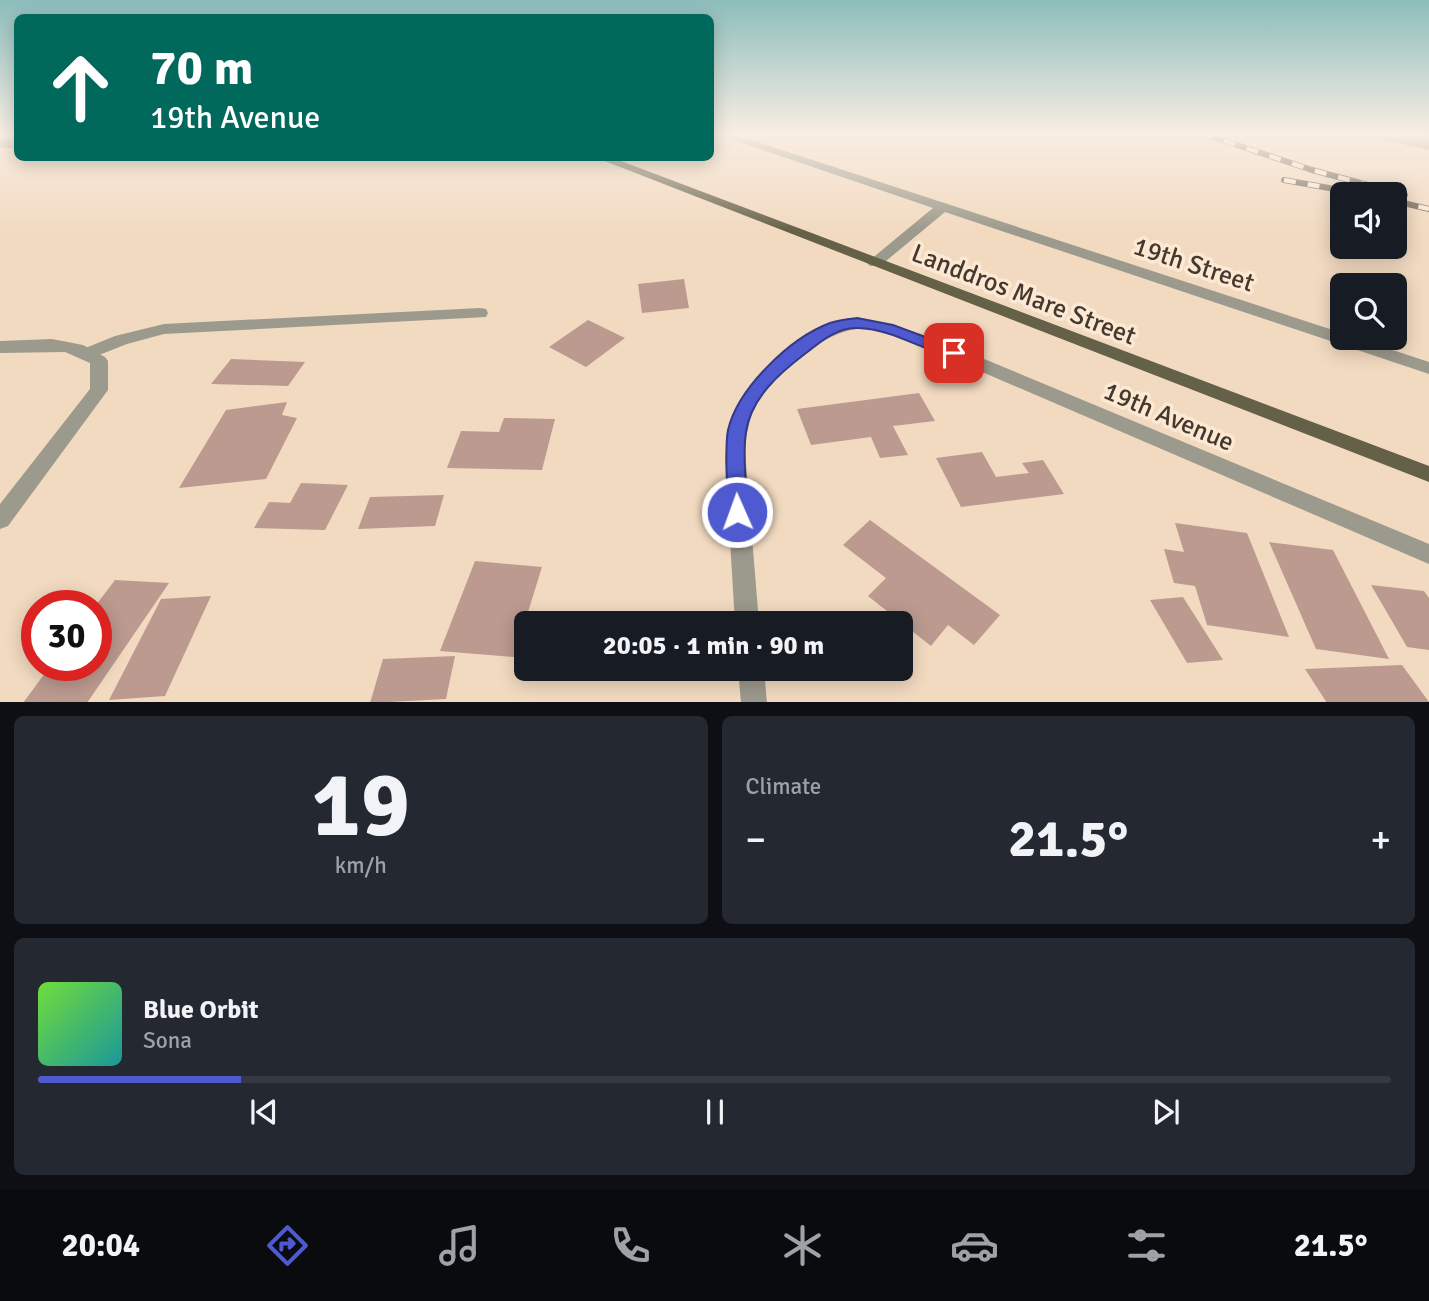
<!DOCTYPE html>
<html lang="en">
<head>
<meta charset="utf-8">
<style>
	:root { --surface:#171b24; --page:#242831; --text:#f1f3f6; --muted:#9ea1a6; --line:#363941; --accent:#4f5ad0 }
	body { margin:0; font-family:Signika,sans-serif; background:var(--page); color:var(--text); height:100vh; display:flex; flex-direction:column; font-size:26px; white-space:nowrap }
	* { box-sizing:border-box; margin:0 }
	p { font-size:23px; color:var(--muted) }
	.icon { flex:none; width:38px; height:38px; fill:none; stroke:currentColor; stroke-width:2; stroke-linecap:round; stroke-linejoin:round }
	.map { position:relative; height:702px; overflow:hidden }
	.drawer { display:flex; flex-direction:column; gap:14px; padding:14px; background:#0d0f14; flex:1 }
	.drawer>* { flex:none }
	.banner { position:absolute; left:14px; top:14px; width:700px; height:147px; border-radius:10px; box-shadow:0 4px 18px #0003; background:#00695c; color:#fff; overflow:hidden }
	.tools { position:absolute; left:1330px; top:182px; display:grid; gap:14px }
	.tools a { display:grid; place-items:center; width:77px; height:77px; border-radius:10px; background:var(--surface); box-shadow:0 4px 18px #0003; font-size:35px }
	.speed { position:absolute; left:21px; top:590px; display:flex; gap:14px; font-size:35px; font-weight:700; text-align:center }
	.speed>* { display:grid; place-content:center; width:91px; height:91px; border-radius:50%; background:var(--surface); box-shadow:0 4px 18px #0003; line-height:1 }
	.speed .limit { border:10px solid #d22; background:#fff; color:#111 }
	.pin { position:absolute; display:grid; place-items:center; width:60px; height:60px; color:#fff; margin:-30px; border-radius:14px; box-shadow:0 4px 10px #0006 }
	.me { position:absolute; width:77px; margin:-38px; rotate:358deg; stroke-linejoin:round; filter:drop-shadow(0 0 5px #0008) }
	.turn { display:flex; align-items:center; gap:24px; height:147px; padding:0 21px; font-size:32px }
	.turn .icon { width:91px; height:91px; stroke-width:2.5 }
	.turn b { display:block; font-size:49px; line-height:60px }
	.big { font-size:52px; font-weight:800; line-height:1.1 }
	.drawer .widget { flex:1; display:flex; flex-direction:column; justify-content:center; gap:10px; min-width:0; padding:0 24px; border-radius:10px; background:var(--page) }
	.drawer .dial { align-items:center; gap:0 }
	.dial b { font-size:91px; line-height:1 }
	.song { display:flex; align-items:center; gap:21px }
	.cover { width:84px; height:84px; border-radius:10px; background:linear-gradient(135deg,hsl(100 70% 55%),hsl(180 70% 35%)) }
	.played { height:7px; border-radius:4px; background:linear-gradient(90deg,var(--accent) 15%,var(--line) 15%) }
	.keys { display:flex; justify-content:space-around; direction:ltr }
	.heat { display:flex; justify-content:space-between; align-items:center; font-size:38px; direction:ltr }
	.drawer .tiles { flex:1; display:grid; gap:14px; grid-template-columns:1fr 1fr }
	.widget:last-child { grid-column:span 2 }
	.trip { position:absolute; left:514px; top:611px; width:399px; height:70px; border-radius:10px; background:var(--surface); box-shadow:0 4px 18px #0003; font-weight:800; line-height:70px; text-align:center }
	.tab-bar { display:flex; height:112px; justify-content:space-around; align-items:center; background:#090b0e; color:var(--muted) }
	.tab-bar .icon { width:49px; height:49px }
	.tab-bar .on { color:var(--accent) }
	.tab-bar b { font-size:32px; color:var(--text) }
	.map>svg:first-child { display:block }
</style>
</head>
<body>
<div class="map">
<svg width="1429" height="703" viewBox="0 0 1429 703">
	<rect width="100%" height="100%" fill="#f2dac0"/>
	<g fill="#bc9a90">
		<path d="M 1357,133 L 1429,133 L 1429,150 L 1356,134 Z"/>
		<path d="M 684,279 L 689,308 L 642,313 L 638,284 Z"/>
		<path d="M 588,320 L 625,338 L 586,367 L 549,347 Z"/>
		<path d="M 231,359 L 305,362 L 288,386 L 211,384 Z"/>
		<path d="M 919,393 L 935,421 L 893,426 L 908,455 L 880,458 L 871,437 L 811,445 L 797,409 Z"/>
		<path d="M 287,402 L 282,415 L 297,418 L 266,479 L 179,488 L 226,410 Z"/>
		<path d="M 504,418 L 555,419 L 542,470 L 447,468 L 461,431 L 499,432 Z"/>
		<path d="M 982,452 L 996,477 L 1029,473 L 1022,463 L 1043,460 L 1064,494 L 961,507 L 936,458 Z"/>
		<path d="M 301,483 L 348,485 L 325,530 L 254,528 L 269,502 L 290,503 Z"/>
		<path d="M 444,495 L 435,526 L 358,529 L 370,497 Z"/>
		<path d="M 870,520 L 1000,615 L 974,645 L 948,625 L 931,646 L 868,596 L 886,578 L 843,545 Z"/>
		<path d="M 1175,523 L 1247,533 L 1289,637 L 1207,625 L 1195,586 L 1174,583 L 1164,549 L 1184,552 Z"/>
		<path d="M 1269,542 L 1333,550 L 1389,659 L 1316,649 Z"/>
		<path d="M 475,561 L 542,567 L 514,657 L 440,651 Z"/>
		<path d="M 115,580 L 169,583 L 87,703 L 23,703 L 51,665 L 96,665 L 96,605 Z"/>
		<path d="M 1371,585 L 1424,591 L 1429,598 L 1429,650 L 1407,647 Z"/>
		<path d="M 211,596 L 165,696 L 109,700 L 161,599 Z"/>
		<path d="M 1183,597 L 1223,660 L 1187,663 L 1150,600 Z"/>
		<path d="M 455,656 L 446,699 L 370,703 L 383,659 Z"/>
		<path d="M 1402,665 L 1429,702 L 1327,703 L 1305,669 Z"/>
	</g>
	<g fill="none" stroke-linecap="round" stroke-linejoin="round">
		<g fill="#9c9a8c" fill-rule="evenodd">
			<path d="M 713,133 L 730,133 L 1342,333 L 1342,338 L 1356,338 L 1429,362 L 1429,374 L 945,212 L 880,266 L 870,266 L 867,263 L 870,260 L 933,208 Z"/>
			<path d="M 480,308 L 486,309 L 488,313 L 486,317 L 164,334 L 127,344 L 89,359 L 80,353 L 83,349 L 115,336 L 164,324 Z"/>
		</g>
		<g fill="#9c9a8c" fill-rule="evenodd">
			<path d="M 0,139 L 18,141 L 18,149 L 0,147 Z"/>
			<path d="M 861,319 L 897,326 L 936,339 L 1429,544 L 1429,564 L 924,347 C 903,339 880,328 857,329 C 823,332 772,375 756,405 C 749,419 746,435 745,451 L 759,623 L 735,623 L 725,458 L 731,419 L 753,382 L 790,348 L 826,326 Z"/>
			<path d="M 52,339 L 83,345 L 105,357 L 108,361 L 108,390 L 8,526 L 0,529 L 0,504 L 90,389 L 90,363 L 65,352 L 0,353 L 0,341 Z"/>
			<path d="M 738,668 L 764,668 L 767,703 L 741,703 Z"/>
		</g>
		<path fill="#656149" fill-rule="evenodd" d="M 597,158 L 613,158 L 1429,466 L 1429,482 Z"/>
		<defs>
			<g id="rail">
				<path d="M 1201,133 L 1312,170 L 1405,195"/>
				<path d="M 1284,180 L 1363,194"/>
				<path d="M 1395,201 L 1429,209"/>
			</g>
		</defs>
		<use href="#rail" stroke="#726456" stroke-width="6"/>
		<use href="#rail" stroke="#fce8d3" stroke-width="4.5" stroke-dasharray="12" stroke-linecap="butt"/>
	</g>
	<linearGradient id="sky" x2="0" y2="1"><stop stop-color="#8cbdbb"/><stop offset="0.58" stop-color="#f9eee3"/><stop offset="1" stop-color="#f9eee3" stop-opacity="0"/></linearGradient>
	<rect width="1429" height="231" fill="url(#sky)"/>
	<path fill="#4f5ad0" stroke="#333a87" stroke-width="2" d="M 857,318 L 893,325 L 960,350 L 962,353 L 954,358 C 922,350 892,329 858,328 C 838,327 821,341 806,353 C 781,372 751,397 746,432 C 742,457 747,486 747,512 L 744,517 L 737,520 L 730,517 L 728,512 C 728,489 724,451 728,430 C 738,388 790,338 830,323 C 838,320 848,319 857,318 Z"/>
	<g text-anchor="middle" stroke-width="7" stroke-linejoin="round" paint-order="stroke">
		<g font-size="26" fill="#43392f" stroke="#fce8d3">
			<text transform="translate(1194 264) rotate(18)" y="9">19th Street</text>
			<text transform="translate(1024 294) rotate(21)" y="9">Landdros Mare Street</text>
			<text transform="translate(1169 416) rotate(23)" y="9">19th Avenue</text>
		</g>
	</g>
</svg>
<div class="tools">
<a><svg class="icon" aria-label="sound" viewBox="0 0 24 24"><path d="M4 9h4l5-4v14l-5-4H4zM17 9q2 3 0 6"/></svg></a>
<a><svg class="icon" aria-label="search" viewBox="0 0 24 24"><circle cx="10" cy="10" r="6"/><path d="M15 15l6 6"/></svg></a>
</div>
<div class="speed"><div class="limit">30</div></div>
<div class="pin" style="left:954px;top:353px;background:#d93025"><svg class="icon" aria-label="arrive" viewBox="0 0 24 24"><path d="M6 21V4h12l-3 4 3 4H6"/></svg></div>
<svg class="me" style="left:737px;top:512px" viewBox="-20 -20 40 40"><circle r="17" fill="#4f5ad0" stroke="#fff" stroke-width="3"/><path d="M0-11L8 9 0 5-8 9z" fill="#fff"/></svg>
<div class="trip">20:05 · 1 min · 90 m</div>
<div class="banner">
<div class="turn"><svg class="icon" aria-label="ahead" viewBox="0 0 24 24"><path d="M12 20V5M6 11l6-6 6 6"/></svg><div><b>70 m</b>19th Avenue</div></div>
</div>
</div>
<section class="drawer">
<div class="tiles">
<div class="widget dial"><b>19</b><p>km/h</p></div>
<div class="widget"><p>Climate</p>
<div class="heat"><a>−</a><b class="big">21.5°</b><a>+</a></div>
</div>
<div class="widget">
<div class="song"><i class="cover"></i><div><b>Blue Orbit</b><p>Sona</p></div></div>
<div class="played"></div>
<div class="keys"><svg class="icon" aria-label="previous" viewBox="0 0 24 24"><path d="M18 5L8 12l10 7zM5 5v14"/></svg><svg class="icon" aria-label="pause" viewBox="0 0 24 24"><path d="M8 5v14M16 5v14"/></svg><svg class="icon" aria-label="next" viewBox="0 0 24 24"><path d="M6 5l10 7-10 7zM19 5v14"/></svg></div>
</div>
</div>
</section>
<nav class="tab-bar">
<b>20:04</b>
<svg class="icon on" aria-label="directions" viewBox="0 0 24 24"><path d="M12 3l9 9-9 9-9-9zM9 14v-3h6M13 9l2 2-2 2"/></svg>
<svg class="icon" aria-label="music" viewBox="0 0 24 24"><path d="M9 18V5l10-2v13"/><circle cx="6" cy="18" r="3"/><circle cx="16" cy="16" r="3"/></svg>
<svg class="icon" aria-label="phone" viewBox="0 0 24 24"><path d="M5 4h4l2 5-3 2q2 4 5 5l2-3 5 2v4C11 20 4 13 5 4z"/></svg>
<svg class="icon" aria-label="climate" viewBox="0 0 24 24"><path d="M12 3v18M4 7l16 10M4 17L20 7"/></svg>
<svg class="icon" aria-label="car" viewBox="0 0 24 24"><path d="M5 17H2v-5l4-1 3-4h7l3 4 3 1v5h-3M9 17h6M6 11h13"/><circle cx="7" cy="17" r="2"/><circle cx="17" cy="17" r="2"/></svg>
<svg class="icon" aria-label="filters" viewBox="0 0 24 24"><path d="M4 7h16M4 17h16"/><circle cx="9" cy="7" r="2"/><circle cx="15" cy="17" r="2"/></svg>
<b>21.5°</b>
</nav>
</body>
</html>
